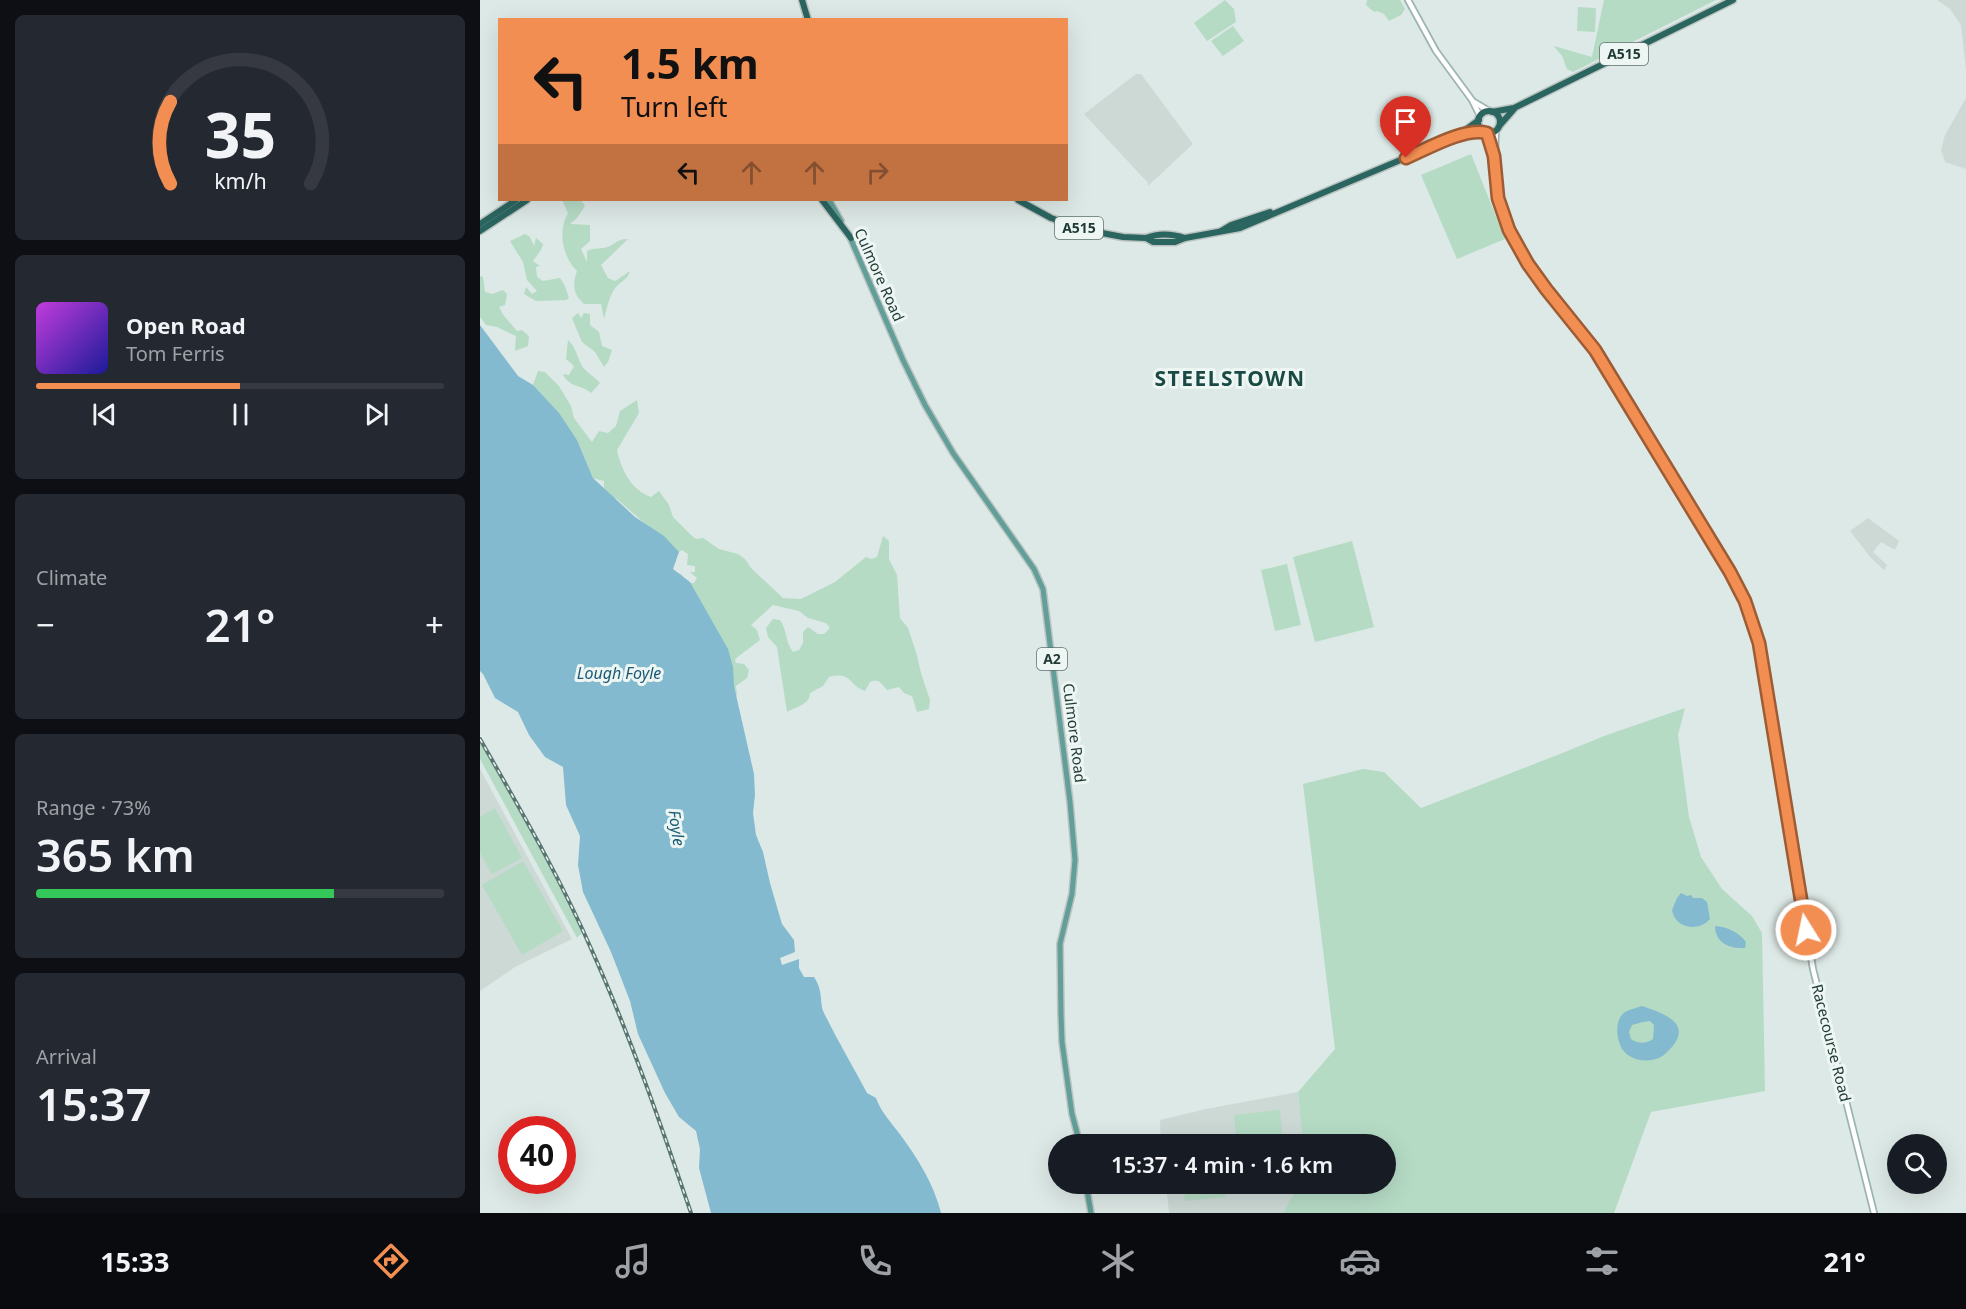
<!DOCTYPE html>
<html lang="en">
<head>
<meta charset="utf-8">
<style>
	:root { --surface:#171b24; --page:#242831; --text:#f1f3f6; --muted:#9ea1a6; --line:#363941; --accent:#f38e52 }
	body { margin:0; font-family:"Noto Sans",sans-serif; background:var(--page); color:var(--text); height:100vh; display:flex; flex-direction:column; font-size:22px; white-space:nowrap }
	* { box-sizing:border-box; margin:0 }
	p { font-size:20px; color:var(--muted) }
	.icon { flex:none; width:33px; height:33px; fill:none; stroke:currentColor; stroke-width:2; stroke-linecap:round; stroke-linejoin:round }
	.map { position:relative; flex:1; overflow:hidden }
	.sheet { display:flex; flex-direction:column; gap:15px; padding:15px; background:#0d0f14; width:480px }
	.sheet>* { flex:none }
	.guide { position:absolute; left:18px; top:18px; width:570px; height:183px; border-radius:0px; box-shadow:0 6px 24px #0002; background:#f38e52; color:#111; overflow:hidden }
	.buttons { position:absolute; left:1407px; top:1134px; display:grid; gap:12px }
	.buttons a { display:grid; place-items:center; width:60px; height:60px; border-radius:50%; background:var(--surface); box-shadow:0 6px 24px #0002; font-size:30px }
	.speed { position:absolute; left:18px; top:1116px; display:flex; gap:12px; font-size:30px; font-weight:700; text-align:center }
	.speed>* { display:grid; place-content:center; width:78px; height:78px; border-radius:50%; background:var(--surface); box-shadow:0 6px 24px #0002; line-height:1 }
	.speed .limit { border:9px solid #d22; background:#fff; color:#111 }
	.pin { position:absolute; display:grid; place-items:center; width:51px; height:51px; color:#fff; margin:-62px -26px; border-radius:50% 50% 50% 0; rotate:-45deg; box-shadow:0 0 6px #0007 }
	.pin .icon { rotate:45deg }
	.me { position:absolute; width:66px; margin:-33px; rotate:350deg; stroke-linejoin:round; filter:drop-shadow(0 0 4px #0008) }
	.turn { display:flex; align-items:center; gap:21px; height:126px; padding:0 24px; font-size:27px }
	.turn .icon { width:78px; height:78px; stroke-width:2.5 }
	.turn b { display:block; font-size:42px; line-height:51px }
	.lanes { display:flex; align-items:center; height:57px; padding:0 24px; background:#0003; justify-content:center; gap:30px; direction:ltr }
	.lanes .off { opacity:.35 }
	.big { font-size:45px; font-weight:600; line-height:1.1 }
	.sheet .card { flex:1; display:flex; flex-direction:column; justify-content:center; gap:9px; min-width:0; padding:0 21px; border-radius:9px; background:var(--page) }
	.sheet .dial { align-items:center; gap:0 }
	.dial svg { height:156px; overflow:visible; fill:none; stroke:var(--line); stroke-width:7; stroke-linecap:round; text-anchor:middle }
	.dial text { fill:var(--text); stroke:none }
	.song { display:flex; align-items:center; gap:18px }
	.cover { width:72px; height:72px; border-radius:9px; background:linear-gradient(135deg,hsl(290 70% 55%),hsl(240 70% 35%)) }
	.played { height:6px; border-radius:3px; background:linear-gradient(90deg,var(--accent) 50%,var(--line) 50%) }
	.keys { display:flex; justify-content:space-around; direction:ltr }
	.heat { display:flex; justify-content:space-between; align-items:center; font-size:33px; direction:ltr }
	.charge { height:9px; border-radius:4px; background:linear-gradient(90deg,#34c759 73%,var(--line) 0) }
	.trip { position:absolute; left:568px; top:1134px; width:348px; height:60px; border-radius:30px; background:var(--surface); box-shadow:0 6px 24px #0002; font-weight:600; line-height:60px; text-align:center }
	.dock { display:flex; height:96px; justify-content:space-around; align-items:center; background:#090b0e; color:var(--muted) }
	.dock .icon { width:42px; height:42px }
	.dock .active { color:var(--accent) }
	.dock b { font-size:27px; color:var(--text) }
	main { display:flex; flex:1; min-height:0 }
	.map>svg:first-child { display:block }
</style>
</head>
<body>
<main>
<section class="sheet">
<div class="card dial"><svg viewBox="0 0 100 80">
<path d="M14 69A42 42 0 1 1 86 69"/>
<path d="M14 69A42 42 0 0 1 14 27" stroke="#f38e52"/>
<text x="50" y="56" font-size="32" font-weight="700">35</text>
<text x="50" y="72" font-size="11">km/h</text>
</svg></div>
<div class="card">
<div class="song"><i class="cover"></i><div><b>Open Road</b><p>Tom Ferris</p></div></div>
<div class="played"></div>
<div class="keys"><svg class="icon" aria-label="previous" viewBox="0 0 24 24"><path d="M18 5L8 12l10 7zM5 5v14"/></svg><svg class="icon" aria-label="pause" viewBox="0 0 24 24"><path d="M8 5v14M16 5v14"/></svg><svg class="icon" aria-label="next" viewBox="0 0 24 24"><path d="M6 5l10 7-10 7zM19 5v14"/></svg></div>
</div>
<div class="card"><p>Climate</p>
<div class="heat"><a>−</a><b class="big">21°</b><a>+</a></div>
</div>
<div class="card"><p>Range · 73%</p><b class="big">365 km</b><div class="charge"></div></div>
<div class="card"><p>Arrival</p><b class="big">15:37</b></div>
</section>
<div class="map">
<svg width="1486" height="1213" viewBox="0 0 1486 1213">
	<rect width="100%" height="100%" fill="#dde9e6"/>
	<g fill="#ccd9d5">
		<path d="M 1457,0 L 1486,0 L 1486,70 L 1481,25 L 1470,9 Z"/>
		<path d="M 656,74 L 661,74 L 713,144 L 668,186 L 668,183 L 604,114 Z"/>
		<path d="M 1486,98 L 1486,169 L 1465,162 L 1461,150 L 1465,135 Z"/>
		<path d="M 1388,518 L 1419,541 L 1415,550 L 1401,542 L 1393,552 L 1407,565 L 1404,570 L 1391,558 L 1370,531 Z"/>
		<path d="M 0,769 L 92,939 L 35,967 L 0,991 Z"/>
		<path d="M 818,1092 L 823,1144 L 681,1144 L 680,1120 L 726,1109 Z"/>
		<path d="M 686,1184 L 819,1184 L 803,1213 L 689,1213 Z"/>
	</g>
	<g fill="#b5dbc5">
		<path d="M 745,0 L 754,9 L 756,22 L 727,41 L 714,23 Z"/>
		<path d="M 887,0 L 920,0 L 925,9 L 921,15 L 909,21 L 904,14 L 897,11 L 894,12 L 886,5 Z"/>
		<path d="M 1124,0 L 1236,0 L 1093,72 L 1087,69 L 1082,56 L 1074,46 L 1112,57 Z"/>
		<path d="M 1098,7 L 1116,8 L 1115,32 L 1097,31 Z"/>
		<path d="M 753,26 L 764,41 L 743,56 L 731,41 Z"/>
		<path d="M 991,154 L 1025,239 L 977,259 L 941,175 Z"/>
		<path d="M 82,200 L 101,200 L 105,206 L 97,218 L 90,224 L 110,225 L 110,241 L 101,249 L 107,262 L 107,251 C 113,248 116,249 123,248 C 133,247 137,238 148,239 L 121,265 L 128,278 L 135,281 L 150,271 C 148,279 143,280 137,286 C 129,294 127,309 124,319 L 121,304 L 104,304 C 93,294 92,285 97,271 C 83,258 77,231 88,213 Z"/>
		<path d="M 45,234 L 50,237 L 54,246 L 56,238 L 63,244 L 61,250 L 53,261 L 60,266 L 56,267 L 57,277 L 63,281 L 80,278 L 85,286 L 89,298 L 86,300 L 56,301 L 44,294 L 46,287 L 52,294 L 57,291 L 47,280 L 43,262 L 30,241 Z"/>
		<path d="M 0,276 L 3,277 L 5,292 L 12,294 L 23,290 L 27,294 L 25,305 L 19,307 L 24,316 L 37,331 L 42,330 L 49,336 L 48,346 L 35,351 L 36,336 L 17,327 L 6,325 L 0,317 Z"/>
		<path d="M 98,313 L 101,318 L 104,313 L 110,314 L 110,325 L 119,332 L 122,346 L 132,350 L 128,362 L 124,367 L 115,352 L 102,342 L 92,318 Z"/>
		<path d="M 88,340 C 97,349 96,355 102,366 C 106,372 115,377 120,383 L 111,393 C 101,384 89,388 83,374 L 89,375 L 94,366 L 86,359 Z"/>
		<path d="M 58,371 L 65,372 L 79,386 L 91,406 L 94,418 L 112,442 L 119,431 L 128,433 L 136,426 L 140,411 L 157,400 L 159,413 L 137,450 C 141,469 151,490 171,497 L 179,491 L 189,505 L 193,517 L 211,535 L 216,539 L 223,538 L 239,549 L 258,554 L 265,559 L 271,568 L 303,598 L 321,599 L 355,582 L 386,557 L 391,559 L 397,557 L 403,536 L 409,541 L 409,559 L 417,575 L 420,618 L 428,628 L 436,652 L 441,673 L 450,700 L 449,709 L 437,712 L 432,696 L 424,693 L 419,687 L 407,690 C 402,684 399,678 390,682 L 385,691 C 368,685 372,671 349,677 L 343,686 L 330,693 C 330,705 315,707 307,712 L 297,647 L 288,637 L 286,628 L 293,619 L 300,620 C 307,630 305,641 313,652 L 319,650 L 323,643 L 323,632 L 328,627 L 338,634 L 344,634 L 350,628 L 346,623 L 328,618 L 319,611 L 293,605 L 271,625 L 277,630 L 280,640 L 255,659 L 256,663 L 264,664 L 269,670 L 267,678 L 256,686 L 257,694 L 253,702 L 200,585 L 199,573 L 202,575 L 206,583 L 214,583 L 217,578 L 210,572 L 215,572 L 215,566 L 207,565 L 208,554 L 202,550 L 198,553 L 137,499 L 124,495 L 124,481 L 113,478 L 97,440 L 53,385 Z"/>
		<path d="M 872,541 L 894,627 L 835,642 L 813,557 Z"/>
		<path d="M 807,564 L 821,625 L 795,631 L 781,570 Z"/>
		<path d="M 1205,708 L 1198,735 L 1209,817 L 1221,857 L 1242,889 L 1272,916 L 1282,933 L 1285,1091 L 1171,1112 L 1134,1213 L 803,1213 L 819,1184 L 906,1184 L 906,1144 L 823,1144 L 818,1092 L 855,1049 L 823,784 L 883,769 L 904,772 L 941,808 L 1085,752 L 1124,736 Z"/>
		<path d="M 0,739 L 48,823 L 103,932 L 97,938 L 0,759 Z"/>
		<path d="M 15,808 L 42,858 L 12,874 L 0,853 L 0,817 Z"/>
		<path d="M 43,861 L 83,931 L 42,955 L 2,885 Z"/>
		<path d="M 800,1110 L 803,1144 L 757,1144 L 754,1115 Z"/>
		<path d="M 703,1184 L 743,1184 L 745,1197 L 705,1201 Z"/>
	</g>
	<g fill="#84bad0" fill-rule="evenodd">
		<path d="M 0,325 L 38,376 L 53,385 L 79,413 L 97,440 L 113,478 L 155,517 L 184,536 L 199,552 L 193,569 L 210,582 L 248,649 L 253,667 L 254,686 L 274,774 L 275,795 L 273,813 L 276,835 L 283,852 L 290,883 L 302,924 L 314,940 L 315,952 L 300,958 L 302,965 L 319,959 L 319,968 L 324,977 L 334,977 C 344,992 339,1003 344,1013 C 357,1040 373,1066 387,1093 L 396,1098 C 401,1112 410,1121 419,1133 C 437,1157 454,1184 461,1213 L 231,1213 L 219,1168 L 220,1149 L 216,1131 L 199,1117 L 185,1093 L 158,1034 L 150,1001 L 131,952 L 103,892 L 98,865 L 100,836 L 86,805 L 83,767 L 65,757 L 49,735 L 38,712 L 15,698 L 3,674 L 0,671 Z"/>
		<path d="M 1201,893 L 1207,896 L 1211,895 L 1213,898 L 1222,898 L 1227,902 L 1230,919 C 1219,932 1195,929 1192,910 L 1197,898 Z"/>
		<path d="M 1235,926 C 1248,927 1258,932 1266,942 L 1265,948 C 1250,949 1235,943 1235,926 Z"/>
		<path d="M 1162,1006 C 1189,1015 1216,1026 1185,1054 C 1174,1064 1151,1062 1143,1050 C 1136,1040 1134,1019 1145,1012 C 1150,1009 1157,1008 1162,1006 ZM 1163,1022 L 1170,1021 L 1174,1025 L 1173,1039 C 1166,1044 1158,1044 1151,1039 L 1149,1032 L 1152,1025 Z"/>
	</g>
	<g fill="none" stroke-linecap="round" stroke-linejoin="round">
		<defs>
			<g id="secondary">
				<path d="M 928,0 L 956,51 L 992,100 L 1000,116"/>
				<path d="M 994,102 L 1009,111"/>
				<path d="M 1016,130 C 1011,203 1029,245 1075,301 C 1089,317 1103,333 1116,350 C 1149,397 1176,448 1206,497 C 1233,543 1268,590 1279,643 L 1333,969 L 1394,1213"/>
				<path d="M 1007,133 L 1013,151"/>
			</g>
			<g id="primary">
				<path d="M 349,200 L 361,221"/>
				<path d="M 369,235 L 423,360 L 445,405 L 473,453 L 554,569 L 563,589 L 590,802 L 595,860 L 592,894 L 580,944 L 581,1014 L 582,1042 L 592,1114 L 600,1144"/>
				<path d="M 606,1184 L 611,1213"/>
			</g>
			<g id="highway">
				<path d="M 322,0 L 328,20"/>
				<circle cx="1009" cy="122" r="11"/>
				<path d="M 1012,112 L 1034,108 L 1253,0"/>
				<path d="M 1020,125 L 1034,109"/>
				<path d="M 980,134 L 999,120"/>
				<path d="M 342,200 L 371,238"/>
				<path d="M 538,200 L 571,218 L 606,230 L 643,237 L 666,238 L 673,242 L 695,242 L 705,238 L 760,228 L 977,136 L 1004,131"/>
				<path d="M 0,224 L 36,200"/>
				<path d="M 0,231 L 47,200"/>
				<path d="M 741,231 L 751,225 L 790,212"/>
				<path d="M 666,238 C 678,233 693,234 705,238"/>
			</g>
		</defs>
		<use href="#secondary" stroke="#9db5af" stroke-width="8"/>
		<use href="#primary" stroke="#bcc4c2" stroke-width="8"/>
		<use href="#highway" stroke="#bcc4c2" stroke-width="9"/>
		<use href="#secondary" stroke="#fff" stroke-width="4.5"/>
		<use href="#primary" stroke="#619f98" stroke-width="5"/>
		<use href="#highway" stroke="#2b6560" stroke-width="6"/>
		<defs>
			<path id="rail" d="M 0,739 C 40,809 81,879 113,953 C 151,1038 181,1125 211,1213"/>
		</defs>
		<use href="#rail" stroke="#597571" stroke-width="4"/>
		<use href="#rail" stroke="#edf6f3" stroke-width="1.5" stroke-dasharray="4.5" stroke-linecap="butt"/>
	</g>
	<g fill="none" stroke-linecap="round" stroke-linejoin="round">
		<defs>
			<path id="route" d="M 926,158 C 947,149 985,127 1007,133 L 1014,156 L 1018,198 L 1029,230 L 1048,264 L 1066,289 L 1115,350 L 1250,572 L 1265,601 L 1279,643 L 1326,930"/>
		</defs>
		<use href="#route" stroke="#9e5c35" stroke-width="15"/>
		<use href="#route" stroke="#f38e52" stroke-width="10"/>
	</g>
	<g text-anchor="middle" stroke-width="6" stroke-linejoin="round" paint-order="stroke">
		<g fill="#edf6f3" stroke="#5d726e" stroke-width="1.5">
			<rect x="1120" y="43" width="48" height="22" rx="4.5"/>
			<rect x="575" y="217" width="48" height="22" rx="4.5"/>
			<rect x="557" y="648" width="30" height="22" rx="4.5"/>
		</g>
		<g font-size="14" font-weight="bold" fill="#1f3935">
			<text x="1144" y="59">A515</text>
			<text x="599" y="233">A515</text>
			<text x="572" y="664">A2</text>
		</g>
		<g font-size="15" fill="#1f3935" stroke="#edf6f3">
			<text transform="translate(399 275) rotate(66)" y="5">Culmore Road</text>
			<text transform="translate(594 733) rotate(83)" y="5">Culmore Road</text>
			<text transform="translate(1351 1043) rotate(76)" y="5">Racecourse Road</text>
		</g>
		<g font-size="16" font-style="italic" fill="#1a5974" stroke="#edf6f3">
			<text x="139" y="679">Lough Foyle</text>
			<text transform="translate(197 828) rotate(82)" y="6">Foyle</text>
		</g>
		<g font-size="21" font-weight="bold" letter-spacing="1.5" fill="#1b4a45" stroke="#edf6f3">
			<text x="750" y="386">STEELSTOWN</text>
		</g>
	</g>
</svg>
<div class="buttons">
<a><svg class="icon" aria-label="search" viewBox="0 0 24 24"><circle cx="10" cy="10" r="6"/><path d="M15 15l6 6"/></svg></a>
</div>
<div class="speed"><div class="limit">40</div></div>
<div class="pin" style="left:926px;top:158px;background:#d93025"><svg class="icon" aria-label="arrive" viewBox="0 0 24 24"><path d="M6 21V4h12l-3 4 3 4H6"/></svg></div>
<svg class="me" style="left:1326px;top:930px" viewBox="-20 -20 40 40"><circle r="17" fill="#f38e52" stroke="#fff" stroke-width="3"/><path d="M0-11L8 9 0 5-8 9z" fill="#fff"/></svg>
<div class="trip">15:37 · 4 min · 1.6 km</div>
<div class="guide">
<div class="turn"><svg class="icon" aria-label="left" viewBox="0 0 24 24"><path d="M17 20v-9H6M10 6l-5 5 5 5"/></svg><div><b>1.5 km</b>Turn left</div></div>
<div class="lanes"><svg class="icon" aria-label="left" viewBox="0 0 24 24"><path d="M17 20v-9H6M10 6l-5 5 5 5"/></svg><svg class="icon off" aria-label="ahead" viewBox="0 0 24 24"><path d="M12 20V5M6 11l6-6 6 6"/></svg><svg class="icon off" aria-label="ahead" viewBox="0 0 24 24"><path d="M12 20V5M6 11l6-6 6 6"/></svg><svg class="icon off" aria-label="right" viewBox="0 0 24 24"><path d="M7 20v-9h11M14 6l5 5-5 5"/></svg></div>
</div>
</div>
</main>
<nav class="dock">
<b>15:33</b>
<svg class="icon active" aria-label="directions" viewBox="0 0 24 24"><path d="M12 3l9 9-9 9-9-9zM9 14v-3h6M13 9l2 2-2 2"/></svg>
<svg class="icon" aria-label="music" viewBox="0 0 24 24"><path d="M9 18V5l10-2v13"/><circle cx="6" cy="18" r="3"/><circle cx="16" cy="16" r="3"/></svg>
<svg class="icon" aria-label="phone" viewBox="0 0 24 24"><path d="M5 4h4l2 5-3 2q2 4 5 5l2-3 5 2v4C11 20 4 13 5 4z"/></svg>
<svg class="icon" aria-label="climate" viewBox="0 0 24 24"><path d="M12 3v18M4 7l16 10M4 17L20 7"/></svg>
<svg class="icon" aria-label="car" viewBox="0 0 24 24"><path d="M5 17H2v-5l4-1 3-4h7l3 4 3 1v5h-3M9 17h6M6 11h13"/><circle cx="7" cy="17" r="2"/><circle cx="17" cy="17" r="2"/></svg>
<svg class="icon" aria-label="filters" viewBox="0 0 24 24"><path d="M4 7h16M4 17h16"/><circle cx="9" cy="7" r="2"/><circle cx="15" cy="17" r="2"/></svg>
<b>21°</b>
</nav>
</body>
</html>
